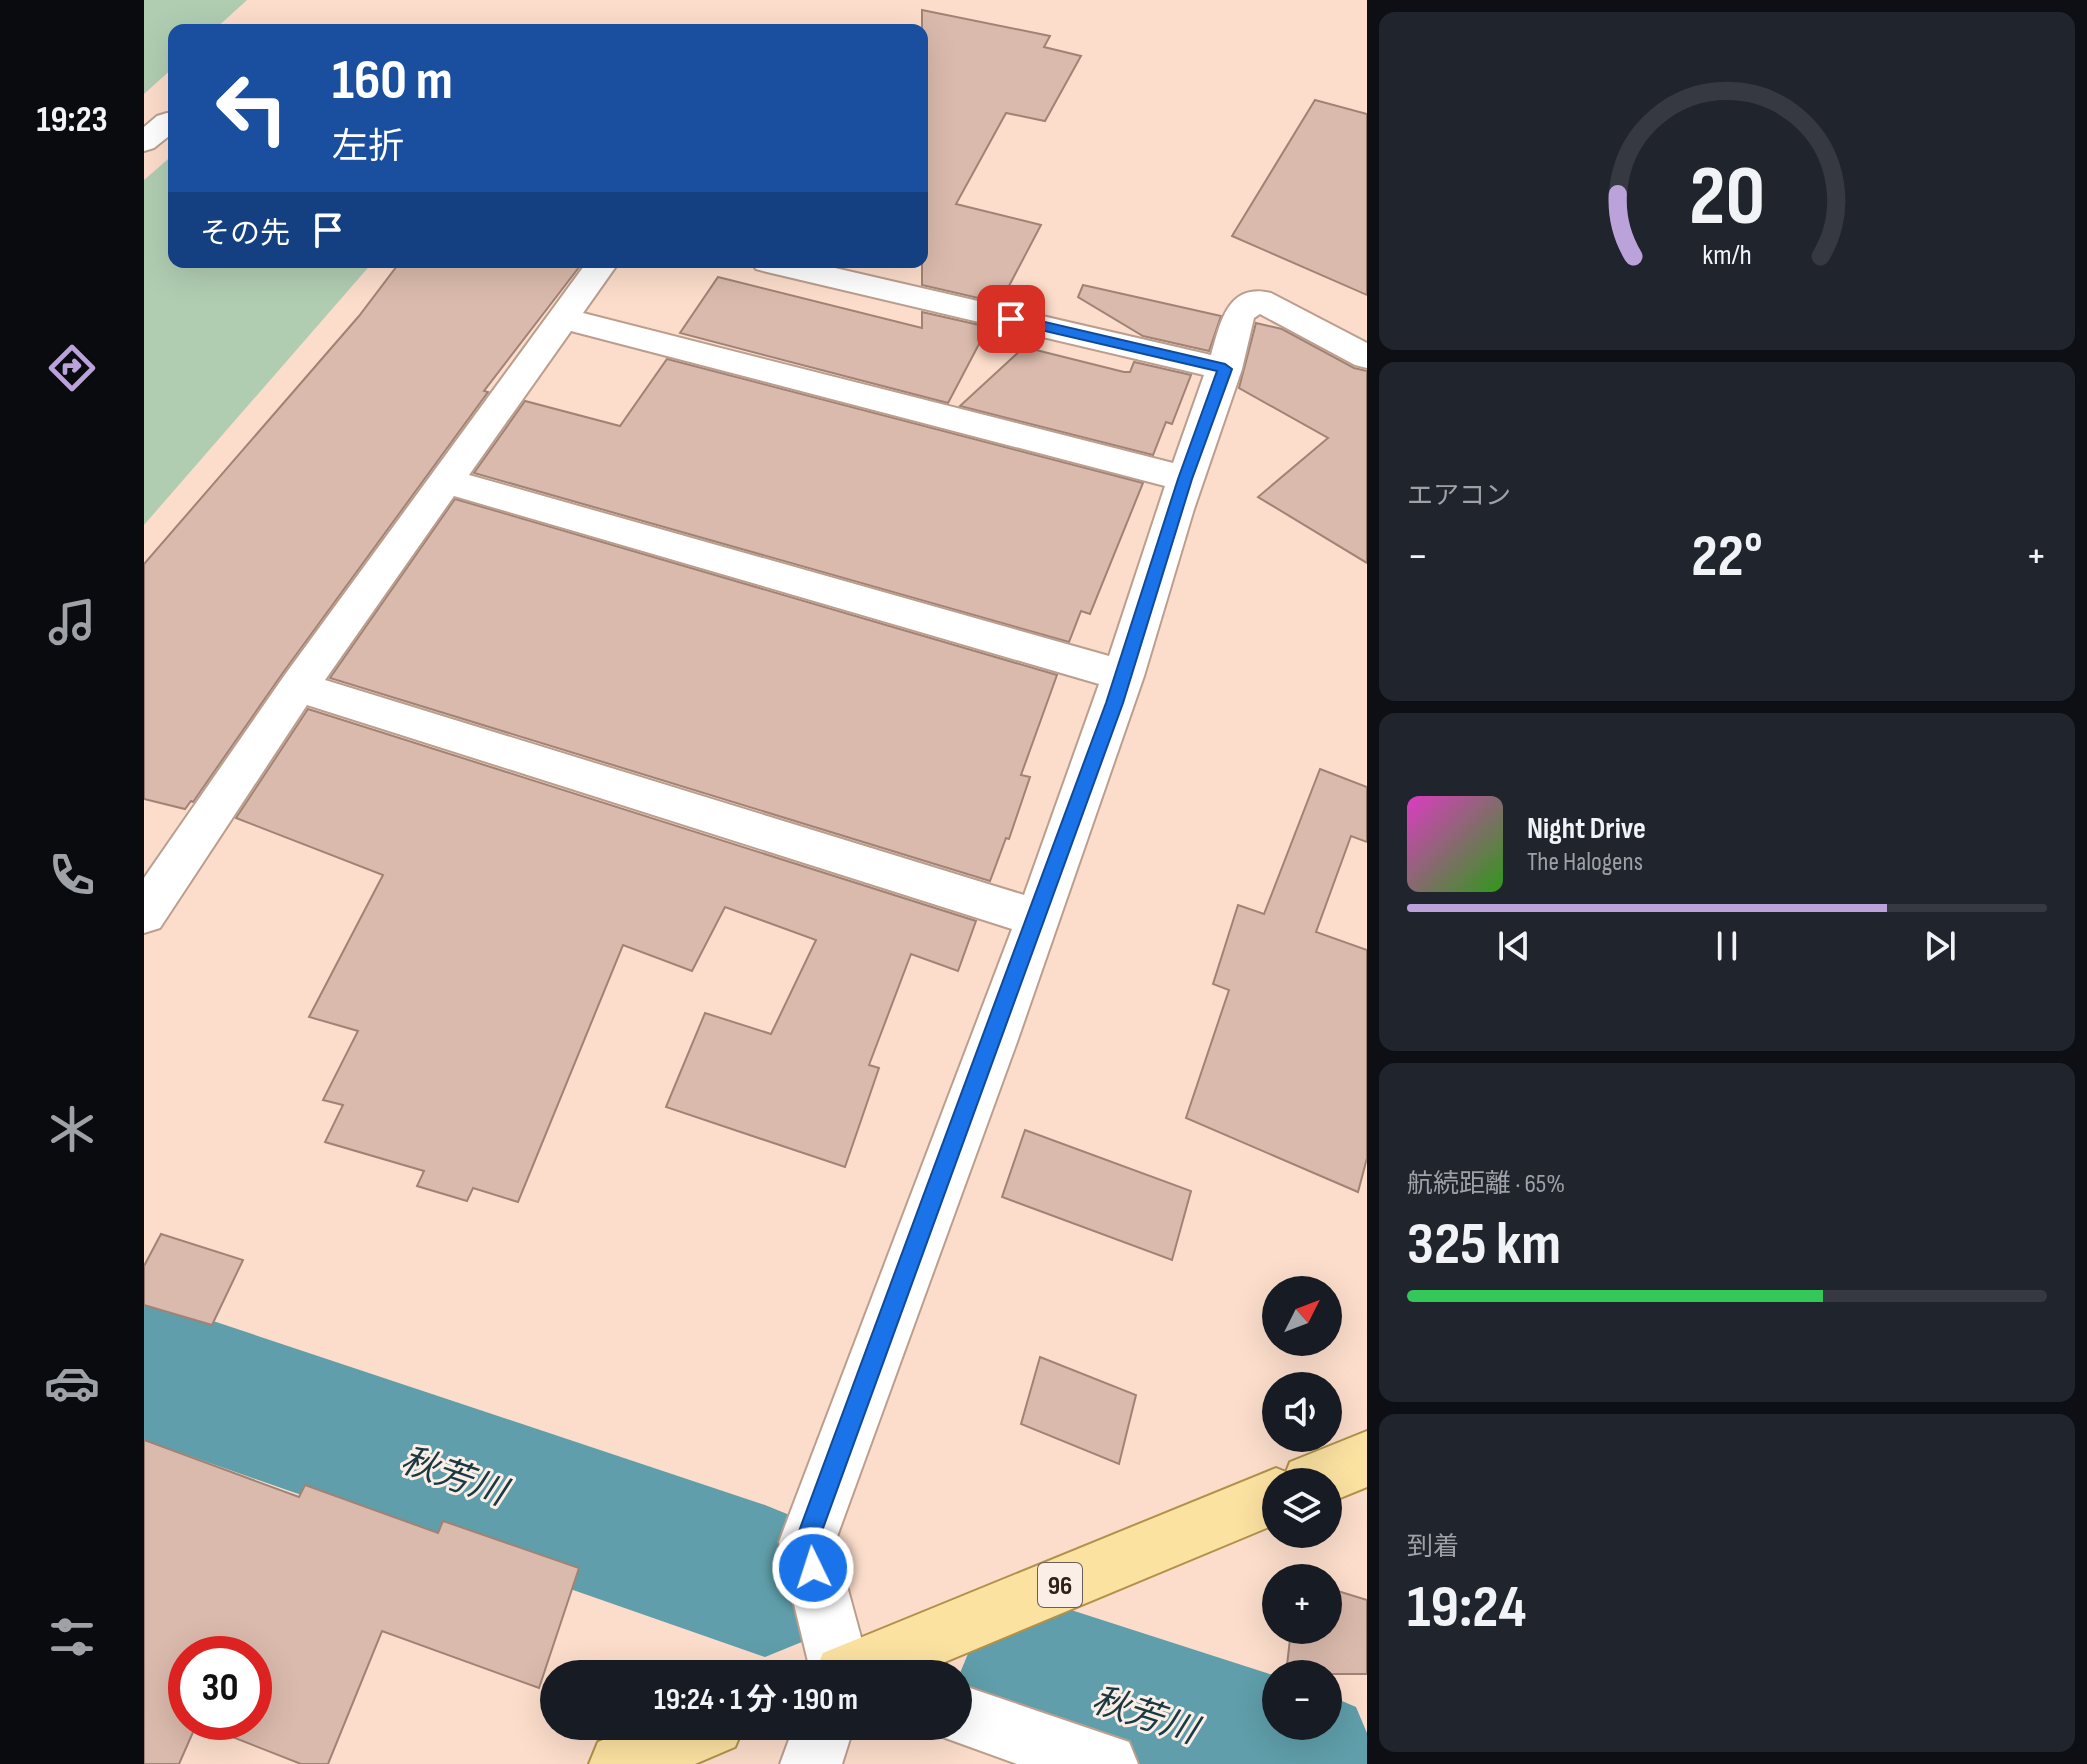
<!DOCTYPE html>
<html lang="ja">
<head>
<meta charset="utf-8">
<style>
	:root { --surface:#171b24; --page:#20242c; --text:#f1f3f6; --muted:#9ea1a6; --line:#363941; --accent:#bba2da }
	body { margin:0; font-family:"Sofia Sans Condensed","Noto Sans JP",sans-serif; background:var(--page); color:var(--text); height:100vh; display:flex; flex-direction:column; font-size:30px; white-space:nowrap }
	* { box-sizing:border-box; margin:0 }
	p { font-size:26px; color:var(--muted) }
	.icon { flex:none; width:44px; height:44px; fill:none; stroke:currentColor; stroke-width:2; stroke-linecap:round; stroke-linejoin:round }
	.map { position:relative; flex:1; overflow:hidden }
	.side { display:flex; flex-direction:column; gap:12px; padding:12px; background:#0d0f14; width:720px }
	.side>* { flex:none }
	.guide { position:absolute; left:24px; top:24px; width:760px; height:244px; border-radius:16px; box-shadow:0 8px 32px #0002; background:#1a4fa0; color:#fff; overflow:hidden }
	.needle { width:52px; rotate:48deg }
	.fabs { position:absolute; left:1118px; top:1276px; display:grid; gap:16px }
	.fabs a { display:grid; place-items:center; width:80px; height:80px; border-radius:50%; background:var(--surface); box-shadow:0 8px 32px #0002; font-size:40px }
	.speed { position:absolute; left:24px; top:1636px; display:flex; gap:16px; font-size:40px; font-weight:700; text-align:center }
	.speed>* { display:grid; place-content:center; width:104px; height:104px; border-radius:50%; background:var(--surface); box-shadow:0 8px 32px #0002; line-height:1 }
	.speed .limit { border:12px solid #d22; background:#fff; color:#111 }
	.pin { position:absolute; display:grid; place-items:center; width:68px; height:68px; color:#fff; margin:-34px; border-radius:16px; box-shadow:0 4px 12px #0006 }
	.me { position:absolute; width:88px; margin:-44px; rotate:356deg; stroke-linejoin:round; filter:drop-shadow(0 0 6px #0008) }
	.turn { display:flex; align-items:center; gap:28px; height:168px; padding:0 32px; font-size:36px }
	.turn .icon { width:104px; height:104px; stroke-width:2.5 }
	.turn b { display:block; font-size:56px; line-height:68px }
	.then { display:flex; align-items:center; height:76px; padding:0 32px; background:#0003; gap:16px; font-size:30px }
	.big { font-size:60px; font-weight:700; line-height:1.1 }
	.side .widget { flex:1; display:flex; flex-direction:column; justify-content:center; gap:12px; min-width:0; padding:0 28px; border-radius:16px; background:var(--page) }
	.side .dial { align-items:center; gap:0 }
	.dial svg { height:208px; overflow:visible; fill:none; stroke:var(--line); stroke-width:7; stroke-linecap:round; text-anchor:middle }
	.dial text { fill:var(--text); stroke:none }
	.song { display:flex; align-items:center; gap:24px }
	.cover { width:96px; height:96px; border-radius:12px; background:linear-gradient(135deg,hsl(310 70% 55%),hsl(110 70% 35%)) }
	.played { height:8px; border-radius:4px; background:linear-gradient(90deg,var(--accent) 75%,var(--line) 75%) }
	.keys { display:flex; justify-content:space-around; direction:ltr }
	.heat { display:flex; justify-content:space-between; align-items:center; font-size:44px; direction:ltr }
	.charge { height:12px; border-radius:6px; background:linear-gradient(90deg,#34c759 65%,var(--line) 0) }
	.trip { position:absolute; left:396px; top:1660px; width:432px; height:80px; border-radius:40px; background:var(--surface); box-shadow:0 8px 32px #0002; font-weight:700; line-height:80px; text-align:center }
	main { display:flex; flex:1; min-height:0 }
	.tabs { display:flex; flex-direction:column; width:144px; justify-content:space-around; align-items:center; background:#090b0e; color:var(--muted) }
	.tabs .icon { width:56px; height:56px }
	.tabs .selected { color:var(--accent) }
	.tabs b { font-size:36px; color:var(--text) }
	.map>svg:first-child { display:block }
</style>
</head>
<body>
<main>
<nav class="tabs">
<b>19:23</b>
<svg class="icon selected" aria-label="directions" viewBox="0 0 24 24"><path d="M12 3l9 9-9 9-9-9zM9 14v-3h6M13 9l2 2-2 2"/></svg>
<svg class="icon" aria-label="music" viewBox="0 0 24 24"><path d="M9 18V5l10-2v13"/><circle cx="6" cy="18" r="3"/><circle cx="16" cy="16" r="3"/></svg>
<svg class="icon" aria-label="phone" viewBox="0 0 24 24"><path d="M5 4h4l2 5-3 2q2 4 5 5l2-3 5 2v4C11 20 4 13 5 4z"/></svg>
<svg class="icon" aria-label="climate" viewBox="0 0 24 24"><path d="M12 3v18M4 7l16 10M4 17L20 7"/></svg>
<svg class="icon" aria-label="car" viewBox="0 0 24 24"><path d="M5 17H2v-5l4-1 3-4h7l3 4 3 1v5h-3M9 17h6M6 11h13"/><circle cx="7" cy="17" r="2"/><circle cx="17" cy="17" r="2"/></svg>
<svg class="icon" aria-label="filters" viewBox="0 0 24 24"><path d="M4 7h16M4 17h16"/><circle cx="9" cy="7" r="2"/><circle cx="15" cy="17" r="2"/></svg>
</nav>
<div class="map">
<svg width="1223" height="1764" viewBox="0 0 1223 1764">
	<rect width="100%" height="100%" fill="#fcddcb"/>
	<g fill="#b0cdb2">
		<path d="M 0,0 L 103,0 L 70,30 L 30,30 L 30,67 L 0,94 Z"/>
		<path d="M 30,154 L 30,262 L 229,262 L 0,525 L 0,180 Z"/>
	</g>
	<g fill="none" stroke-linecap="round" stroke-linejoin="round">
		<g fill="#5f9eaa" fill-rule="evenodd">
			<path d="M 0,1298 L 621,1505 L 675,1527 L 697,1581 L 675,1635 L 621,1657 L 0,1440 Z"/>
			<path d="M 893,1599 L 1132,1676 L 1132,1726 L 1184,1726 L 1184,1695 L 1212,1707 L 1223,1733 L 1223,1764 L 915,1764 L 837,1734 L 814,1678 L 837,1622 Z"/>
		</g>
	</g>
	<g fill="#dabaac" stroke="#a18376" stroke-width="2" fill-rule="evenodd">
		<path d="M 778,10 L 906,36 L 900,47 L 937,56 L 901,121 L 862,113 L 812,204 L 897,225 L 856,303 L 778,285 Z"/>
		<path d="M 1171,100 L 1223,114 L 1223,295 L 1088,236 Z"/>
		<path d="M 256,262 L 439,262 L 340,391 L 344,392 L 138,674 L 49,802 L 47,801 L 41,809 L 0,799 L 0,564 L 215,316 Z"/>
		<path d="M 574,277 L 778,328 L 778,312 L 844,327 L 804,403 L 536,333 Z"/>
		<path d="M 939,285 L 1077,316 L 1065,351 L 999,336 L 934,297 Z"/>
		<path d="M 1112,323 L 1138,329 L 1210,368 L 1223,371 L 1223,563 L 1114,497 L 1184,438 L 1095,388 Z"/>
		<path d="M 880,347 L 980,372 L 986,372 L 990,362 L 1047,375 L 1028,424 L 1022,422 L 1009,455 L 816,406 Z"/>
		<path d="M 523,359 L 999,483 L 946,614 L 937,611 L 925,642 L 330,473 L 381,401 L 476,426 Z"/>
		<path d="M 311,499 L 913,675 L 877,775 L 886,777 L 865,839 L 862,838 L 846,881 L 186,678 Z"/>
		<path d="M 164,709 L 832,921 L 814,971 L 767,954 L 725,1065 L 735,1068 L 701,1167 L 522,1107 L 561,1013 L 627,1034 L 672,940 L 581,907 L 548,971 L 479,945 L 374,1202 L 329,1188 L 323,1201 L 273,1186 L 280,1171 L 181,1142 L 199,1105 L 179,1100 L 214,1031 L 165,1017 L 239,875 L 92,818 Z"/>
		<path d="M 1176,769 L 1223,787 L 1223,842 L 1207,836 L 1172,932 L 1223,950 L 1223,1158 L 1214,1192 L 1042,1118 L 1085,990 L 1069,984 L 1094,905 L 1120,914 Z"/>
		<path d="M 881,1130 L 1047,1191 L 1028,1260 L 858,1197 Z"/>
		<path d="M 17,1234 L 99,1260 L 68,1325 L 0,1305 L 0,1266 Z"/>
		<path d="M 896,1357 L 992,1395 L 975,1464 L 877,1424 Z"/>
		<path d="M 0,1440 L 155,1497 L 161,1485 L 294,1533 L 299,1521 L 435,1568 L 395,1688 L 238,1631 L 184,1764 L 157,1764 L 53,1723 L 35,1764 L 0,1764 ZM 42,1654 L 110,1654 L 110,1722 L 42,1722 Z"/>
		<path d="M 1184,1588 L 1223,1600 L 1223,1674 L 1142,1674 L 1147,1630 L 1184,1630 Z"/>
	</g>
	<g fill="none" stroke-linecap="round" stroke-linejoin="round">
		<defs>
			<g id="minor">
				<path d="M 23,113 L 30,114 L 30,132 L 10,148 L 0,151 L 0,127 L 13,116 Z"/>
				<path d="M 443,262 L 475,262 L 439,313 L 1029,463 L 1060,375 L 623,272 L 612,269 L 607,262 L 665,262 L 1067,355 C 1076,324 1083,282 1127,293 L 1223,343 L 1223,368 L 1211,365 L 1116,314 L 1110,318 L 1098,369 L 1050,509 L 1000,676 L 873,1042 L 691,1542 L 727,1674 L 667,1674 L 635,1542 L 868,929 L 163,705 L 16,928 L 0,933 L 0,878 L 140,676 ZM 427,331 L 1021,486 L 965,656 L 325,475 ZM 310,496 L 955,684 L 880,895 L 181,680 Z"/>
				<path d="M 814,1684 L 985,1742 L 994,1764 L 873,1764 L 793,1735 L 789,1726 L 814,1726 Z"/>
				<path d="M 650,1726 L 710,1726 L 698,1764 L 636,1764 Z"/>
			</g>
			<g id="major">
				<path d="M 1223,1431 L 1223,1487 L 1184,1503 L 1184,1482 L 1132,1482 L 1132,1524 L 772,1674 L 670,1674 L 679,1653 L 1132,1468 L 1142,1472 L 1146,1462 Z"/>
				<path d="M 494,1726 L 600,1726 L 591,1747 L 551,1764 L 445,1764 L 454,1742 Z"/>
			</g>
		</defs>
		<use href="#minor" stroke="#bb9e8e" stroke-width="4"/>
		<use href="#major" stroke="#b29149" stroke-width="4"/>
		<use href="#minor" fill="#fff" fill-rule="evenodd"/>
		<use href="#major" fill="#fce2a1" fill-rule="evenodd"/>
	</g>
	<path fill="#1a73e8" stroke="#114b97" stroke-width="2" d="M 867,314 L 1081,364 L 1088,369 L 1048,479 L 979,703 L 674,1542 L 681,1568 L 678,1577 L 669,1580 L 661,1577 L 651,1542 L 962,703 L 1034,479 L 1073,371 L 862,322 L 860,319 Z"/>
	<g text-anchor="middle" stroke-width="6" stroke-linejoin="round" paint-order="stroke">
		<rect fill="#fbeee7" stroke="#6a5e58" stroke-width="2" x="894" y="1563" width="44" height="44" rx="6"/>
		<g font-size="26" font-weight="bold" fill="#2c211a">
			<text x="916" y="1594">96</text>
		</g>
		<g font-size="36" font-style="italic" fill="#1a3940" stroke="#fbeee7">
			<text transform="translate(310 1475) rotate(19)" y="13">秋芳川</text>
			<text transform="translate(1001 1714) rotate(18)" y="13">秋芳川</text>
		</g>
	</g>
</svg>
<div class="fabs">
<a><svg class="needle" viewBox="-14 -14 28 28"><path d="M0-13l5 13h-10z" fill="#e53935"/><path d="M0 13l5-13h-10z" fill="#9ea1a6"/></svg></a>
<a><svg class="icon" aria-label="sound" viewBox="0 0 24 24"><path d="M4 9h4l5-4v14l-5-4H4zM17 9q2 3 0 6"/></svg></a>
<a><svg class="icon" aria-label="layers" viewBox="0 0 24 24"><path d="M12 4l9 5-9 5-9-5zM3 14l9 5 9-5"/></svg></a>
<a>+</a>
<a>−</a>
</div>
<div class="speed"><div class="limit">30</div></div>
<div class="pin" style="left:867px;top:319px;background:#d93025"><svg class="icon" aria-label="arrive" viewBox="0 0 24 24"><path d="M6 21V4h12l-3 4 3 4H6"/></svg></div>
<svg class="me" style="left:669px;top:1568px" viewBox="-20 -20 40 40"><circle r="17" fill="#1a73e8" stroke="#fff" stroke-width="3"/><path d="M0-11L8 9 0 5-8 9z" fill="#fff"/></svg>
<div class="trip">19:24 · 1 分 · 190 m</div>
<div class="guide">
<div class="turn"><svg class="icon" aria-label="left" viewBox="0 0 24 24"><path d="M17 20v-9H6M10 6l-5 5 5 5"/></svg><div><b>160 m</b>左折</div></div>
<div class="then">その先<svg class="icon" aria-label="arrive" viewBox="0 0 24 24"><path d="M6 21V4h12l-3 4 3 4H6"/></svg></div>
</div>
</div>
<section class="side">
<div class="widget dial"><svg viewBox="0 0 100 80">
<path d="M14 69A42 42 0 1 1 86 69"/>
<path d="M14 69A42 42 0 0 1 8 45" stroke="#bba2da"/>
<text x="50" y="56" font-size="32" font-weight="700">20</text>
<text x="50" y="72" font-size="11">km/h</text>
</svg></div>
<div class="widget"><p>エアコン</p>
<div class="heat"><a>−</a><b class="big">22°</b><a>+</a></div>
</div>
<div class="widget">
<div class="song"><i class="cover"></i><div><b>Night Drive</b><p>The Halogens</p></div></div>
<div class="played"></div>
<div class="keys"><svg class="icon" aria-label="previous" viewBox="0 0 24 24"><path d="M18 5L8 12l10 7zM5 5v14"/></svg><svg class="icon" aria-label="pause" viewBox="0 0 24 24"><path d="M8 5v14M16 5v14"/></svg><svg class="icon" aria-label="next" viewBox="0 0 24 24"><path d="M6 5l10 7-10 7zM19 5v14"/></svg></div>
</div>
<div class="widget"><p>航続距離 · 65%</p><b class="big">325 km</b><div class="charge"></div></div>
<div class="widget"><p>到着</p><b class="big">19:24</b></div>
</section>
</main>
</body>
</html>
